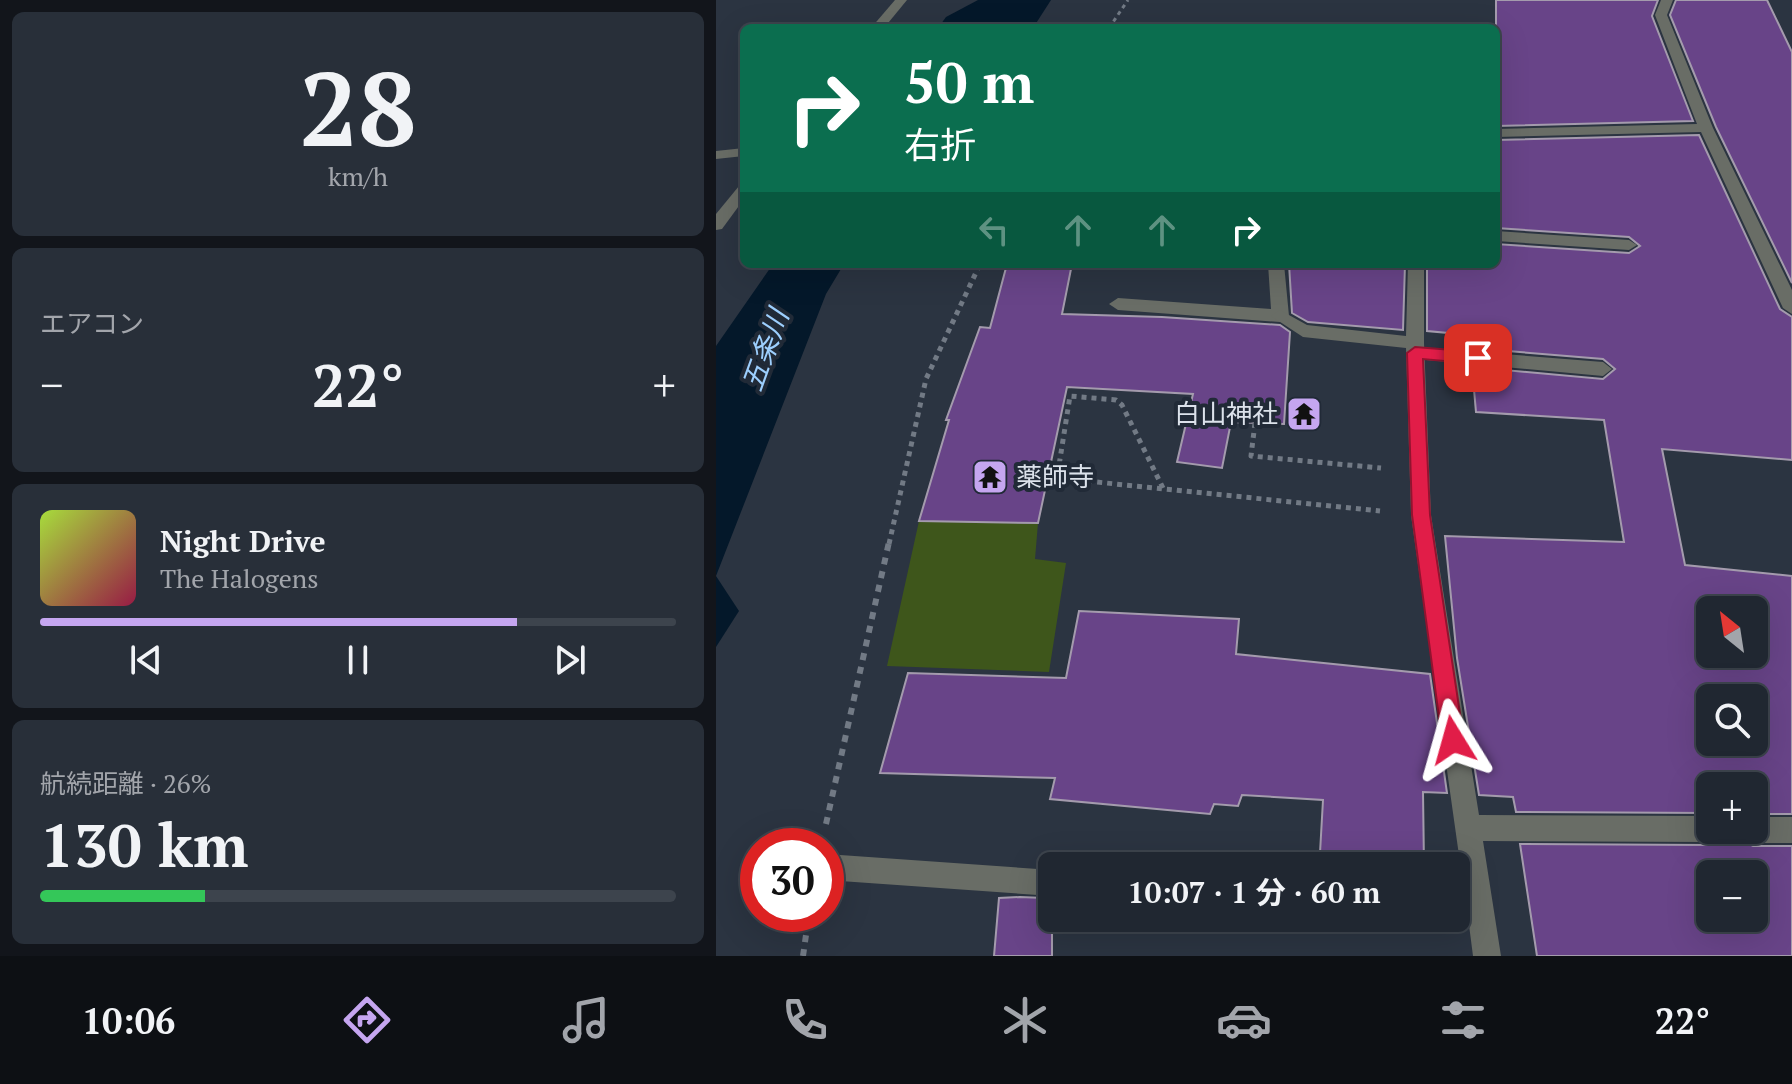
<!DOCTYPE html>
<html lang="ja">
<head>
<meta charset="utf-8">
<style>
	:root { --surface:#202731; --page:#282f39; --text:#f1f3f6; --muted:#a2a5ab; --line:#3d444d; --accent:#c5a6f0 }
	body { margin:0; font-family:"PT Serif","Noto Sans JP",serif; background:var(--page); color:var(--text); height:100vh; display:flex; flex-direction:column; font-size:30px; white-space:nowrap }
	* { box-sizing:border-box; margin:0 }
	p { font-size:26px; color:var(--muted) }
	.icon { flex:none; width:44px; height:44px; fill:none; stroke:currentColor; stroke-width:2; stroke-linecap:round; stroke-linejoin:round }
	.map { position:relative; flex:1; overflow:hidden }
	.side { display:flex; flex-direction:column; gap:12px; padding:12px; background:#12151b; width:716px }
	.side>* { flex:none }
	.hud { position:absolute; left:24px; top:24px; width:760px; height:244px; border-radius:12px; box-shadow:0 8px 32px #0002,0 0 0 2px var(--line); background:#0b6e4f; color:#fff; overflow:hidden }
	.needle { width:52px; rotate:330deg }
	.tools { position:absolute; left:980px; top:596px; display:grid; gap:16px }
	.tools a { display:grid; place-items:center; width:72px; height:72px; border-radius:12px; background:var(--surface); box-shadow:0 8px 32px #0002,0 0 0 2px var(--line); font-size:40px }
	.speed { position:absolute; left:24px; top:828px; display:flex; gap:16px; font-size:40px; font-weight:700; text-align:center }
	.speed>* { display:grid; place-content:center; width:104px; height:104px; border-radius:50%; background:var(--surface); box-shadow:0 8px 32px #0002,0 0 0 2px var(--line); line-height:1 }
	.speed .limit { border:12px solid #d22; background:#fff; color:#111 }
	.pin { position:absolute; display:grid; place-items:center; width:68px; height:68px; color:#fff; margin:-34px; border-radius:16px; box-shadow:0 4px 12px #0006 }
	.me { position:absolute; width:88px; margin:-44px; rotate:352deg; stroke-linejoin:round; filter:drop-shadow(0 0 6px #0008) }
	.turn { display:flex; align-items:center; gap:28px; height:168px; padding:0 32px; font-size:36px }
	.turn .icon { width:104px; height:104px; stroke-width:2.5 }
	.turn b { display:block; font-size:56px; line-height:68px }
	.lanes { display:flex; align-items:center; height:76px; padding:0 32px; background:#0003; justify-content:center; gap:40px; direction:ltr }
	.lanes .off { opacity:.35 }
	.big { font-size:60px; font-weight:700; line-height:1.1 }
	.side .tile { flex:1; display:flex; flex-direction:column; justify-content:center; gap:12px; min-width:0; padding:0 28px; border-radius:12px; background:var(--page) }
	.side .dial { align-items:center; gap:0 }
	.dial b { font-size:104px; line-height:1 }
	.song { display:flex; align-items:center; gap:24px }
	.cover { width:96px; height:96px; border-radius:12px; background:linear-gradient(135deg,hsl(80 70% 55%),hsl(340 70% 35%)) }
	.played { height:8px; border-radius:4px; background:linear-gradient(90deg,var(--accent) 75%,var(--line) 75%) }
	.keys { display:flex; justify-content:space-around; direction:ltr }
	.heat { display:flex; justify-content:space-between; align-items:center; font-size:44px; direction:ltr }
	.charge { height:12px; border-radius:6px; background:linear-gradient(90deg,#34c759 26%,var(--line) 0) }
	.trip { position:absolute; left:322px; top:852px; width:432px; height:80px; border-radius:12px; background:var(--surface); box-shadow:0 8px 32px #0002,0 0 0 2px var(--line); font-weight:700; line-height:80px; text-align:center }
	.menu { display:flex; height:128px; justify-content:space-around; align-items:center; background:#0d1014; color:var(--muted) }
	.menu .icon { width:56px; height:56px }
	.menu .selected { color:var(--accent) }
	.menu b { font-size:36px; color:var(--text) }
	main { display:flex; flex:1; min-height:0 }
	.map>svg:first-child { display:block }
</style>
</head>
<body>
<main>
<section class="side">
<div class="tile dial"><b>28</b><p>km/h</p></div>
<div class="tile"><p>エアコン</p>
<div class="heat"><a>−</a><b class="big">22°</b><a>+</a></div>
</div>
<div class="tile">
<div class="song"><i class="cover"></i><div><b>Night Drive</b><p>The Halogens</p></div></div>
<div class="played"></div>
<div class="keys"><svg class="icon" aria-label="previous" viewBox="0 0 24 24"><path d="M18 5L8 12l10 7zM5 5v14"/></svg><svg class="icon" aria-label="pause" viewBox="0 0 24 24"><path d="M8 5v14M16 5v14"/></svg><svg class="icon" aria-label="next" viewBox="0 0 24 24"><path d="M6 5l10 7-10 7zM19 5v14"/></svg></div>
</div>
<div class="tile"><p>航続距離 · 26%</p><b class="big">130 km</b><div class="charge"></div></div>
</section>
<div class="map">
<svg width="1076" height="956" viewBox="0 0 1076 956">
	<rect width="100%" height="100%" fill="#2b3441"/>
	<path fill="#3e561b" d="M 203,521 L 322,523 L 319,559 L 350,563 L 333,672 L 171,666 Z"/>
	<g fill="#04182a">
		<path d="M 262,0 L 335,0 L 317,28 L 222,28 L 230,17 Z"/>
		<path d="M 57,264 L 128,264 L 110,294 L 0,576 L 0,346 Z"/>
		<path d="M 0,576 L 23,611 L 0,647 Z"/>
	</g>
	<g fill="#684488" stroke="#a49bad" stroke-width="2" fill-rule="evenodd">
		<path d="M 780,0 L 942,0 L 936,16 L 977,121 L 780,126 Z"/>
		<path d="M 960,0 L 1051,0 L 1076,52 L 1076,283 L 1000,127 L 954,15 Z"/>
		<path d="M 983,135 L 1064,309 L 1076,317 L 1076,460 L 946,449 L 969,565 L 1076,576 L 1076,814 L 1038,814 L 1038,786 L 994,786 L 994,813 L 800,812 L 797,797 L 763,795 L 741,658 L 729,536 L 908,542 L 888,420 L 760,412 L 756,367 L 887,379 L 899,369 L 887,359 L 755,348 L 754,335 L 711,331 L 711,264 L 780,264 L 780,244 L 913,253 L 924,246 L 913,237 L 780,228 L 780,140 ZM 994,610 L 1038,610 L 1038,654 L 994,654 ZM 994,698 L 1038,698 L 1038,742 L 994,742 Z"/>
		<path d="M 291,264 L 356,264 L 346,314 L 446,317 L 564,325 L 574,332 L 568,424 L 515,422 L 506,468 L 461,462 L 477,394 L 351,387 L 322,523 L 203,521 L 233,420 L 230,420 L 264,327 L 274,328 Z"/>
		<path d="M 573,264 L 689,264 L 687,330 L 592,322 L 576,313 Z"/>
		<path d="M 363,611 L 523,619 L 520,654 L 714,674 L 731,793 L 707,792 L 708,866 L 604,853 L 607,800 L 526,795 L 522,806 L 498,804 L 494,814 L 334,799 L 339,778 L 164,773 L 192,673 L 350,678 Z"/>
		<path d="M 1010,830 L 1022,830 L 1026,840 L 1037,846 L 1076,846 L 1076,956 L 821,956 L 804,844 L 994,845 L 1004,841 ZM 994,874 L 1038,874 L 1038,918 L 994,918 Z"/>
		<path d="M 304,897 L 328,898 L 328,906 L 336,905 L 336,956 L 278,956 L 283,898 Z"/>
	</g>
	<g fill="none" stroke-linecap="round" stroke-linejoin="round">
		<path stroke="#727a85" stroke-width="3" stroke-dasharray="4 4" stroke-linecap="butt" d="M 393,28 L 412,0"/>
		<g stroke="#727a85" stroke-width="5" stroke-dasharray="5 5" stroke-linecap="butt">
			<path d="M 539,423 L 535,456 L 665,468"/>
			<path d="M 447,488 L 406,405 L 400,400 L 354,396 L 341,478 L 664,511"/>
			<path d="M 173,544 L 210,379 L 264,264"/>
		</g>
		<g stroke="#727a85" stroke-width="6" stroke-dasharray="7 7" stroke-linecap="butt">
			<path d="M 110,824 L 173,542"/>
			<path d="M 87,956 L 93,914"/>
		</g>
		<g fill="#696d66" fill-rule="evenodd">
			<path d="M 780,231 L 913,240 L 921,245 L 913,250 L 780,241 Z"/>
			<path d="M 552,264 L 568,264 L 573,316 L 564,322 L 402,310 L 393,304 L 402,298 L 555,309 Z"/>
			<path d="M 699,347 L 887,362 L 896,369 L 887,376 L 699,359 L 690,353 Z"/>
		</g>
		<g fill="#696d66" fill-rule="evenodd">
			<path d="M 179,0 L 191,0 L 168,28 L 155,28 Z"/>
			<path d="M 945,0 L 957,0 L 951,15 L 997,128 L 1076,290 L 1076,314 L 1067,308 L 985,132 L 780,137 L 780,129 L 981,124 L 939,15 Z"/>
			<path d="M 482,23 L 486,24 L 488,28 L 476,28 Z"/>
			<path d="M 28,148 L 28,156 L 0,159 L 0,151 Z"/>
			<path d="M 28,184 L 28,199 L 6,229 L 0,230 L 0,214 L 23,186 Z"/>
			<path d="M 692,264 L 708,264 L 708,343 L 715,515 L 763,815 L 994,816 L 994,830 L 1007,830 L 1003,838 L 994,842 L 767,841 L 785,956 L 757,956 L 753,925 L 740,925 L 729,918 L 740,918 L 740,897 L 749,898 L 695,515 L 690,348 L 587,337 L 555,316 L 564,310 L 591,325 L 690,336 Z"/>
			<path d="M 1038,817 L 1076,817 L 1076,843 L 1038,843 L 1029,839 L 1025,830 L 1038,830 Z"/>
			<path d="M 110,854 L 336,870 L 336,896 L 110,880 Z"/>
		</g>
	</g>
	<path fill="#e11d48" stroke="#92132f" stroke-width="2" d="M 699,347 L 762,352 L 770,358 L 762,364 L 707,359 L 714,515 L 748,740 L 745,748 L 737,751 L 729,748 L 726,740 L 696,515 L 691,353 Z"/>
	<defs>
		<symbol id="temple-square" viewBox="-11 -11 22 22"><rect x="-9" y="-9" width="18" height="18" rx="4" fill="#c5a6f0" stroke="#212a37"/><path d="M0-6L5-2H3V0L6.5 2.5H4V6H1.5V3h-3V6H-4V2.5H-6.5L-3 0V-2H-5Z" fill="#111"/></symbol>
	</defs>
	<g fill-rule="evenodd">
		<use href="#temple-square" x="568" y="394" width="40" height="40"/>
		<use href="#temple-square" x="254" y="457" width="40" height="40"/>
	</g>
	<g text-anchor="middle" stroke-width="8" stroke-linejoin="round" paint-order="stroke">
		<g font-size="26" fill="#dce2eb" stroke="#212a37" text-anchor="end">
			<text x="562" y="423">白山神社</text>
			<text x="300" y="486" text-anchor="start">薬師寺</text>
		</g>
		<g font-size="28" font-style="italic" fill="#9dcffe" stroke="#212a37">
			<text transform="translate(49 350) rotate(-70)" y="10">五条川</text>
		</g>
	</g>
</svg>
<div class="tools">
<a><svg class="needle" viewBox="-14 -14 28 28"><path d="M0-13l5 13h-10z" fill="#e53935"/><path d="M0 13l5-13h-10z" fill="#a2a5ab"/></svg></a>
<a><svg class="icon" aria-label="search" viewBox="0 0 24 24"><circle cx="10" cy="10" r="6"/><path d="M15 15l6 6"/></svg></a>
<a>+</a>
<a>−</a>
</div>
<div class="speed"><div class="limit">30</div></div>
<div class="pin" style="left:762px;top:358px;background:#d93025"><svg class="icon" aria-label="arrive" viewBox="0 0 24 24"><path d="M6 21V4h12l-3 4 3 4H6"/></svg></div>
<svg class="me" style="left:737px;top:740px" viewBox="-20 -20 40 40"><path d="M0-17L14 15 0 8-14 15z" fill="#e11d48" stroke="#fff" stroke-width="4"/></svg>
<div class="trip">10:07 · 1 分 · 60 m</div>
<div class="hud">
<div class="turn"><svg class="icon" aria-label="right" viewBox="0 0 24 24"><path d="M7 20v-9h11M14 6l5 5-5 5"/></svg><div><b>50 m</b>右折</div></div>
<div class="lanes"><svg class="icon off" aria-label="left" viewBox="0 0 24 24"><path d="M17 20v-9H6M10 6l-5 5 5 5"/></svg><svg class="icon off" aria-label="ahead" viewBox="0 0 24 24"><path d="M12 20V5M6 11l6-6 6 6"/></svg><svg class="icon off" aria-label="ahead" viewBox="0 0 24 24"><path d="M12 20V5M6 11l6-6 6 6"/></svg><svg class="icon" aria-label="right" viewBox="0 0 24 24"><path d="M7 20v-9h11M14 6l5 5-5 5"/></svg></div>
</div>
</div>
</main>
<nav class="menu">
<b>10:06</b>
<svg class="icon selected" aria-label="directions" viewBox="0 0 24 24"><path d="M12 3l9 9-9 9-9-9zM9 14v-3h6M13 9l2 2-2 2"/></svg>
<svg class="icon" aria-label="music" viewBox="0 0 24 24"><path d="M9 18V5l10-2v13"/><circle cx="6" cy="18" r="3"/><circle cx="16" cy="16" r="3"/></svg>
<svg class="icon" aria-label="phone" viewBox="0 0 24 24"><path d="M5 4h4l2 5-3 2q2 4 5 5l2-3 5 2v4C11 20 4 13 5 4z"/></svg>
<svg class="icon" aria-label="climate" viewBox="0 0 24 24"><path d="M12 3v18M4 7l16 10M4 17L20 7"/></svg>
<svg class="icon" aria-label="car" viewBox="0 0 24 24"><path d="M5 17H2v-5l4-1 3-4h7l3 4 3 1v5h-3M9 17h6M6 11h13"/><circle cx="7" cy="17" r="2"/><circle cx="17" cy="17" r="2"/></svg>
<svg class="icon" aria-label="filters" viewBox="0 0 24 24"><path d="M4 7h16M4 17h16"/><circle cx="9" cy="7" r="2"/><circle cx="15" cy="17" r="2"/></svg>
<b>22°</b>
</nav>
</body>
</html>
